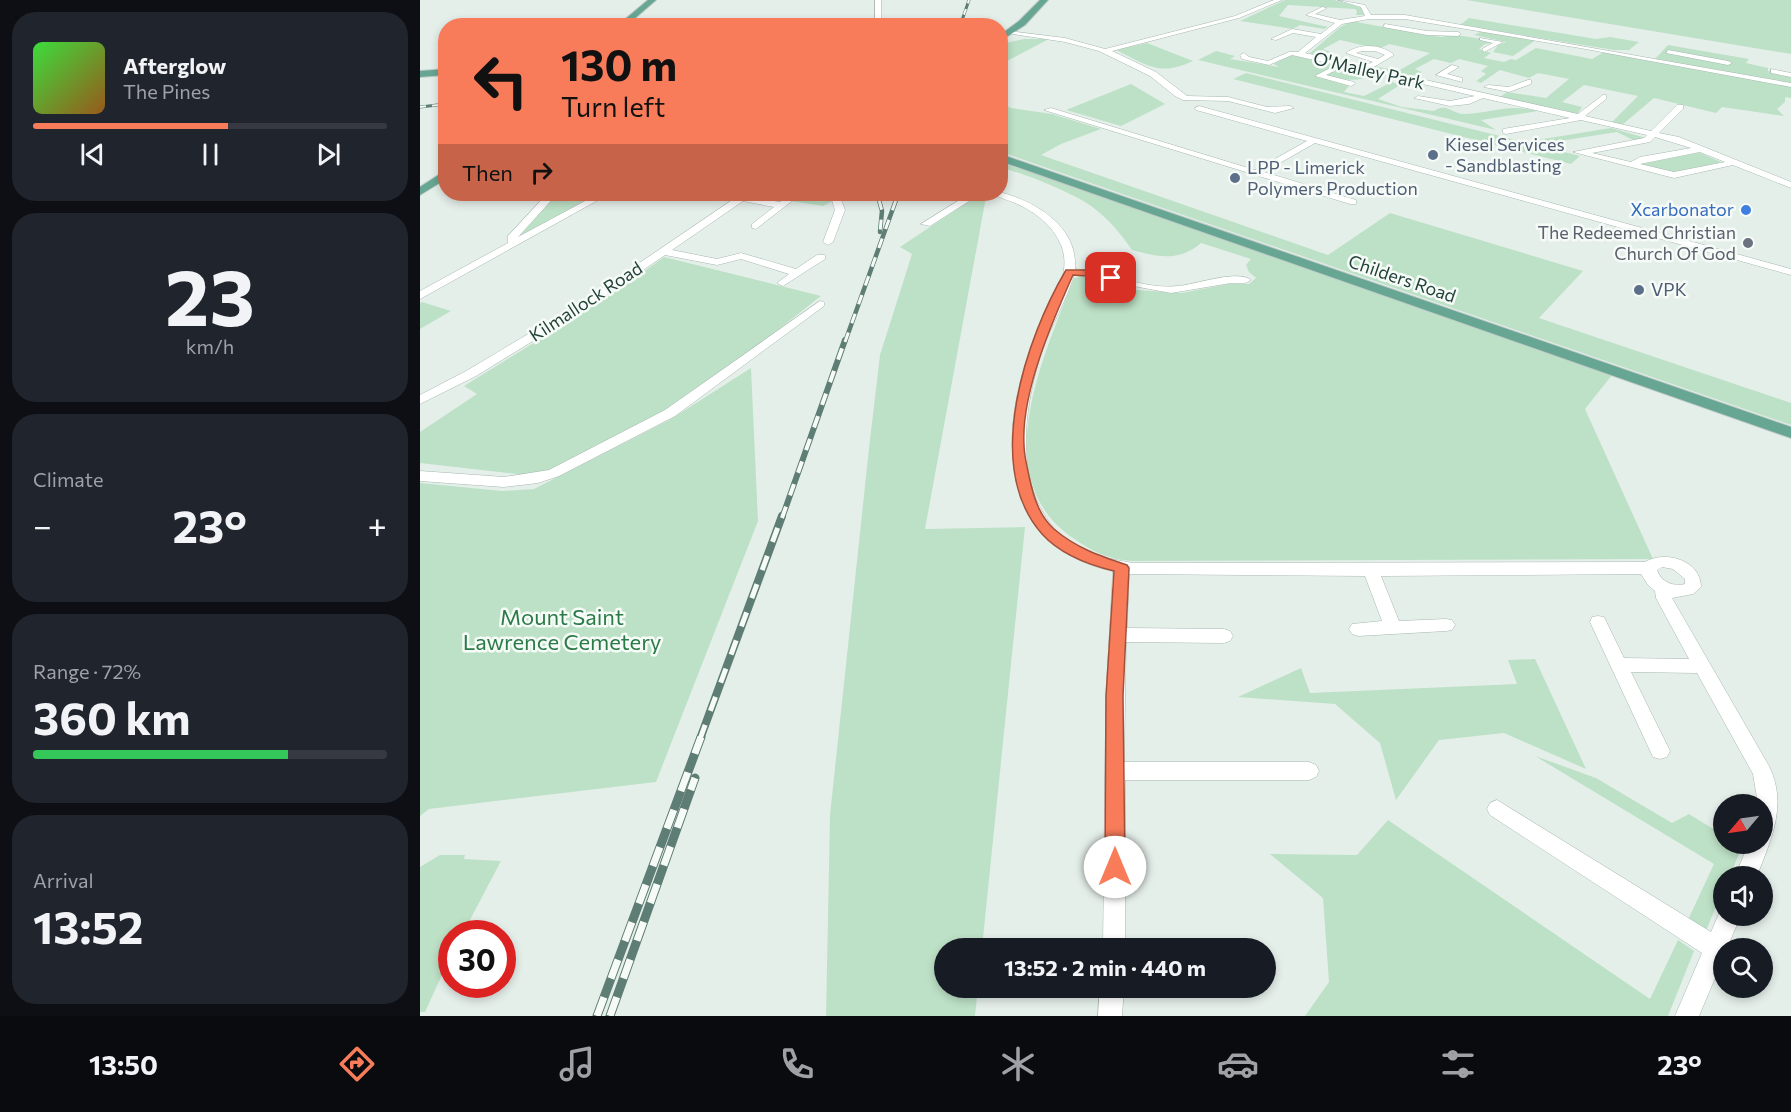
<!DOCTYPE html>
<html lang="en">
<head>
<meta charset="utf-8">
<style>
	:root { --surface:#171b24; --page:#20242c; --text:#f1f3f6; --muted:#9ea1a6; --line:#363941; --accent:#f87c5a }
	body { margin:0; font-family:Commissioner,sans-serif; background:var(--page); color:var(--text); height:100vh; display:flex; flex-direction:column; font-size:22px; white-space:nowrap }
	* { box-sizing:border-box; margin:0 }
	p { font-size:20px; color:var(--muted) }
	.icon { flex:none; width:33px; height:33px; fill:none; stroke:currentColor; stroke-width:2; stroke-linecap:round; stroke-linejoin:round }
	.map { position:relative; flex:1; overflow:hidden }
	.details { display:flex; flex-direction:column; gap:12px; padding:12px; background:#0d0f14; width:420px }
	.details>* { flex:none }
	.hud { position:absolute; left:18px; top:18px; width:570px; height:183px; border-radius:24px; box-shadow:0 3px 9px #0003; background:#f87c5a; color:#111; overflow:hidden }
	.needle { width:39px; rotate:241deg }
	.fabs { position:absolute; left:1293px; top:794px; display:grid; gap:12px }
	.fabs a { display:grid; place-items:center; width:60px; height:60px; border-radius:50%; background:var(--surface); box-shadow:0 3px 9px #0003; font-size:30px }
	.speed { position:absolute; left:18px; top:920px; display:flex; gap:12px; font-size:30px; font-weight:700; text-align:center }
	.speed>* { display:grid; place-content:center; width:78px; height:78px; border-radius:50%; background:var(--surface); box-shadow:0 3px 9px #0003; line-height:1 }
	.speed .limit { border:9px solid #d22; background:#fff; color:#111 }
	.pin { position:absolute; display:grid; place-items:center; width:51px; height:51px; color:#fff; margin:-26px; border-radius:12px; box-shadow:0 3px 9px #0006 }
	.me { position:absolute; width:66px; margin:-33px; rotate:0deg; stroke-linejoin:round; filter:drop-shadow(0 0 4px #0008) }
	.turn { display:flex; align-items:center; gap:21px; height:126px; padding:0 24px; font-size:27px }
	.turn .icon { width:78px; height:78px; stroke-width:2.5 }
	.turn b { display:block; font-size:42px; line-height:51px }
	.then { display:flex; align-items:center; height:57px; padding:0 24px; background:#0003; gap:12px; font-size:22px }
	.big { font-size:45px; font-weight:700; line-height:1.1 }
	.details .tile { flex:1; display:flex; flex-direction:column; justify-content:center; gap:9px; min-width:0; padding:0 21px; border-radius:24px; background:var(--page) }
	.details .dial { align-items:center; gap:0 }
	.dial b { font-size:78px; line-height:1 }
	.song { display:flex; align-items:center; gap:18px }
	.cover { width:72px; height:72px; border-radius:9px; background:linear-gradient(135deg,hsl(120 70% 55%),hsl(30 70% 35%)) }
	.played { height:6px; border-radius:3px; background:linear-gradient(90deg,var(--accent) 55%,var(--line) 55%) }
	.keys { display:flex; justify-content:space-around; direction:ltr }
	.heat { display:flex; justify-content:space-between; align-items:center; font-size:33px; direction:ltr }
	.charge { height:9px; border-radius:4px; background:linear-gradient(90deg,#34c759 72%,var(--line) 0) }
	.trip { position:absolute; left:514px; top:938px; width:342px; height:60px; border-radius:30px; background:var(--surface); box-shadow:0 3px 9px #0003; font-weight:700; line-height:60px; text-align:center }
	.tab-bar { display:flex; height:96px; justify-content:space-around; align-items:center; background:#090b0e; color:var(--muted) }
	.tab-bar .icon { width:42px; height:42px }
	.tab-bar .on { color:var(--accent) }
	.tab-bar b { font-size:27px; color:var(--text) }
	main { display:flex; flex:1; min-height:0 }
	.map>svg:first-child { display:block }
</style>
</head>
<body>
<main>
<section class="details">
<div class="tile">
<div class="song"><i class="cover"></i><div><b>Afterglow</b><p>The Pines</p></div></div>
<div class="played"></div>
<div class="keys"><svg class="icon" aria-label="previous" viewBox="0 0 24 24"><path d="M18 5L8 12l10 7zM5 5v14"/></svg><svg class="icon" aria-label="pause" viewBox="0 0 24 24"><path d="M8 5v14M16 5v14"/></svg><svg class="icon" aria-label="next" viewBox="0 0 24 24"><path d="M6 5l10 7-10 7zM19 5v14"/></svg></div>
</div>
<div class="tile dial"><b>23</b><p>km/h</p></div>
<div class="tile"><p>Climate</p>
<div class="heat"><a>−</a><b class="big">23°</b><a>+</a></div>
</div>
<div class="tile"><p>Range · 72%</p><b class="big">360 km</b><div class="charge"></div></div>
<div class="tile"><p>Arrival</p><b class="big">13:52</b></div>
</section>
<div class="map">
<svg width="1371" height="1016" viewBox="0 0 1371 1016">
	<rect width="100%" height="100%" fill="#e5efea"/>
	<g fill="#bde1c6">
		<path d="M 865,0 L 914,0 L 941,7 L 945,15 L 936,15 L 937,11 L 935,9 L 868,5 L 859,16 L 908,27 L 904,29 L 880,25 L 873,29 L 820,21 Z"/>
		<path d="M 1046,0 L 1371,0 L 1371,54 Z"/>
		<path d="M 1049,18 L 1176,39 L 1190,37 L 1219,42 L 1209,50 L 1194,50 L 1040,25 Z"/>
		<path d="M 931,21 L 1007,35 L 1022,37 L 1030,34 L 1068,40 L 1073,43 L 1065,44 L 1059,49 L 1071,53 L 1064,58 L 1084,62 L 1091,59 L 1096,60 L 1116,48 L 1172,59 L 1184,52 L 1371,87 L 1371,98 L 1365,97 L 1365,102 L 1357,109 L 1364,116 L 1302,107 L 1296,113 L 1234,98 L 1202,125 L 1192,122 L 1218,96 L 1164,85 L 1142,102 L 1162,107 L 1157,115 L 1080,97 L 1087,92 L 1126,98 L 1149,79 L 1118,73 L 1109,78 L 1080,70 L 1061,83 L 1056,81 L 1066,74 L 1061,71 L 1068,66 L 1039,59 L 1031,63 L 1014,59 L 995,69 L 1002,72 L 992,77 L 951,68 L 955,66 L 978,71 L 1010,53 L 969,44 L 959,49 L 920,40 L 903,49 L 913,53 L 904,58 L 889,54 L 919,28 Z"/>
		<path d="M 1062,31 L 1116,40 L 1093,56 L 1073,52 L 1078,45 L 1086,42 L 1054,35 Z"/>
		<path d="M 604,39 L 629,39 L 581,64 L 581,44 Z"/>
		<path d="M 727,43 L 773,61 C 739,77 727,65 696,50 Z"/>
		<path d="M 1248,45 L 1329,59 L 1326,63 L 1348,68 L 1348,71 L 1371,75 L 1371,84 L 1235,59 Z"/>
		<path d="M 796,51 L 815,56 L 810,59 L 859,67 L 854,64 L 870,55 L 915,65 L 897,77 L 929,86 L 924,92 L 944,96 L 972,82 L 980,85 L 958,99 L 982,107 L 1014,111 C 1026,102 1033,114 1044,114 C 1074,113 1087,103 1118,111 L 1061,120 L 1076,130 L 778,60 Z"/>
		<path d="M 922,66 L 956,74 C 940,82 922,81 906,75 Z"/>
		<path d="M 826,73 L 1160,156 L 1151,164 L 813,79 Z"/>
		<path d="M 711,84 L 745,104 L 701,126 L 646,110 Z"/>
		<path d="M 581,103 L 591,108 L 632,114 L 681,129 L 641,144 L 621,155 L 908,255 L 970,213 L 1163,271 L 1119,318 L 1371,403 L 1371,425 L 581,152 Z"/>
		<path d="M 1191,128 L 1226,138 L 1215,141 L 1197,132 L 1127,143 L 1117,140 Z"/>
		<path d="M 1278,152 L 1301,162 L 1258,173 L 1219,164 Z"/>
		<path d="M 580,162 L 1192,375 L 1165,409 L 1233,559 L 713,561 C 688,560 671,551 650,536 C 566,475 625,354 654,278 L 671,275 L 717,290 L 762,293 L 808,284 L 829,284 L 836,278 L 829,272 L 826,265 L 831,259 L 781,243 C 759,262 738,257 712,250 C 701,234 688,218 671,206 C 653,193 602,172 581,168 Z"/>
		<path d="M 136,194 L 179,194 L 105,235 L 100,235 Z"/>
		<path d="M 382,194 L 410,194 L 413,201 L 403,206 L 371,201 Z"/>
		<path d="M 558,195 L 566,197 L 505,529 L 605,527 L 562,948 L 525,948 L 525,987 L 558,987 L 555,1016 L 406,1016 L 410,815 L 449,448 L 460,355 L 492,254 L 480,247 Z"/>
		<path d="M 244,257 L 401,296 L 321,359 L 245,411 L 157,458 L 114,476 L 0,463 L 0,432 L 57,394 L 44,386 L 191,295 Z"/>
		<path d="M 2,302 L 31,311 L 0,329 L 0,303 Z"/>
		<path d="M 331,368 L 338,521 L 236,782 L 9,809 L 0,816 L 0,483 L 82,491 L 114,489 L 251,419 Z"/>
		<path d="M 1115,659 L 1166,769 L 1084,733 L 1019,740 L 976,800 L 960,743 L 915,704 L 818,697 L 881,668 L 890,693 L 1097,684 L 1088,660 Z"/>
		<path d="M 1115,756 L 1176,778 L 1252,823 L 1269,814 L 1303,835 L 1304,843 L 1316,843 L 1322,846 L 1310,876 L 1304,876 L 1303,890 L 1285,933 L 1267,922 L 1294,864 Z"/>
		<path d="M 968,820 L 1230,999 L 1258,940 L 1274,951 L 1248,1016 L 885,1016 L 909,982 L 903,898 L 850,854 L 937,855 Z"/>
		<path d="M 20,855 L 45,855 L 44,859 L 81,861 L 43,933 L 32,933 L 31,955 L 5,1012 L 0,1012 L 0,867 Z"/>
	</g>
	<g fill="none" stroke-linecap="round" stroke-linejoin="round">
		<defs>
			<g id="minor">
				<rect x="455" y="0" width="6" height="26"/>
				<path d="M 854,0 L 862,0 L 819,18 L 692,51 L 736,72 L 767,96 L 808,97 L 847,107 L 870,106 L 874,108 L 855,113 L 808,101 L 763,100 L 755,96 L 730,76 L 679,51 L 645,42 L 586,33 L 589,31 L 645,38 L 685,49 L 815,16 Z"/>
				<path d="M 918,0 L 945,5 L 951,15 L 985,15 L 1371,83 L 1371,87 L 1160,48 L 985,19 L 949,19 L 922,24 L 885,53 L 944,66 L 953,62 L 926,53 C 940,43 961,44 974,55 L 952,68 L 1158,114 L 1183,95 L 1186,95 L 1186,99 L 1165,116 L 1231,131 L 1257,105 L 1263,105 L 1263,109 L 1239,133 L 1259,137 L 1371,182 L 1371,188 L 1313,165 L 1254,178 L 1153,152 L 1224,138 L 1227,135 L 1161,120 L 1086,134 L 1083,133 L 1083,129 L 1150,118 L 1063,98 L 1049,104 L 1030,106 L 994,98 L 998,96 L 1030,101 L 1055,96 L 924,66 L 906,75 L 934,82 L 935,84 L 931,86 L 895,76 L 916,65 L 872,55 L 849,65 L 822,59 L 820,55 L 824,53 L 829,57 L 848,61 L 869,52 L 878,52 L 896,37 L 873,33 L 856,40 L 851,39 L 872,29 L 901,34 L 915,23 L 886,15 L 902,7 L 907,8 L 895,14 L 920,20 L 945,16 L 941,7 ZM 941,51 L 955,51 L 965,55 L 958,59 L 936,53 ZM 1235,137 L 1271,148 L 1220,157 L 1211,162 L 1172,153 L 1230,142 ZM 1280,152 L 1305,162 L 1254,172 L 1220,164 Z"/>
				<path d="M 965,24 L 1007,31 L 1038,32 L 1041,34 L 1038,36 L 1007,35 L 963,27 Z"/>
				<path d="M 1060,38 L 1083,42 L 1064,52 L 1062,49 L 1073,43 L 1060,40 Z"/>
				<path d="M 1248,50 L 1308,61 L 1312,63 L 1308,65 L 1246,53 Z"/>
				<path d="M 1032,65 L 1039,67 L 1027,74 L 1042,78 L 1042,82 L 1016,75 Z"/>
				<path d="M 1351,69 L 1371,73 L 1371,77 L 1351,73 Z"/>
				<path d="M 1108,80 L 1111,80 L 1111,84 L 1089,92 L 1064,87 L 1068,85 L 1089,87 Z"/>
				<path d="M 779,106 L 1371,269 L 1371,275 L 895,143 L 844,172 L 936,200 L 936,204 L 930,204 L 624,110 L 631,108 L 835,170 L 887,141 L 776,110 L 775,108 Z"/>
				<path d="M 580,192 C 616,202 658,226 655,269 C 689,271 723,290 757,286 C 775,285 817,269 831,280 L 825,283 L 811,283 L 751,293 L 654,275 C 646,302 631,325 622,351 C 602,411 591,498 649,542 C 667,556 691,559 713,563 L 1225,562 C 1245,550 1281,560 1281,587 L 1273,594 L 1252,598 L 1349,766 C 1368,805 1351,839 1337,876 L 1315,876 L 1329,843 L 1342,843 L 1342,804 L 1338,804 L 1333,774 L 1277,673 L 1211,672 L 1250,751 L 1247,757 L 1240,759 L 1233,757 L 1170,622 L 1172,617 L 1178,616 L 1184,617 L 1204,658 L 1269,659 L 1236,598 L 1235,591 L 1228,585 L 1221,574 L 961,576 L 979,621 L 1026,619 L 1032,620 L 1035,625 L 1032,630 L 1026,631 L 938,636 L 932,634 L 929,629 L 932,624 L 962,621 L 945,576 L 709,574 L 707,628 L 804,629 L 810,631 L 813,636 L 810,641 L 804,643 L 706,642 L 704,762 L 889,762 L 896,765 L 899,771 L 896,777 L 889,780 L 705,780 L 705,948 L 683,948 L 686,696 L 693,571 C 655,563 625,545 608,510 C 578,452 596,382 620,325 C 631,299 653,275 641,245 C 633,225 614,211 595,203 C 588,200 580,198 574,194 L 580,194 ZM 1242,567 L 1253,569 L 1265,579 L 1265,584 C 1253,587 1241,582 1237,570 Z"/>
				<path d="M 127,194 L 137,194 L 98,237 L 178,194 L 189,194 L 0,299 L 0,291 L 88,243 L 88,236 Z"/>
				<path d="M 321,194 L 331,194 L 329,197 L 360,202 L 371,194 L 381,194 L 336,229 L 332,228 L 332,224 L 354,207 L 323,201 L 252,250 L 297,259 L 321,253 L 376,269 L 397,255 L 405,255 L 405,259 L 363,286 L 357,283 L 369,274 L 321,259 L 297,265 L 245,255 L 173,304 L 56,376 L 0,404 L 0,395 L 48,370 L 165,300 Z"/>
				<path d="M 410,194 L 419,194 L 425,210 L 413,242 L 408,245 L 403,242 L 415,210 Z"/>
				<path d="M 549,194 L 560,194 L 510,226 L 501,224 Z"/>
				<path d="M 400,301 L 404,302 L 404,306 L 255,416 L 139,476 L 118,483 L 84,487 L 0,481 L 0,471 L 84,477 L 129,470 L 245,410 Z"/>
				<path d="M 1077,800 L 1291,932 L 1302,907 L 1304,915 L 1321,915 L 1307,948 L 1304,948 L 1304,957 L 1279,1016 L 1255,1016 L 1282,953 L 1070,815 L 1067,809 L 1070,803 Z"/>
				<path d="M 680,987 L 704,987 L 702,1016 L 678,1016 Z"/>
			</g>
			<g id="major">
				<path d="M 228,0 L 236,0 L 206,26 L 197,26 Z"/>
				<path d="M 620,0 L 628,0 L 605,25 L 580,41 L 580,35 L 599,21 Z"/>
				<path d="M 26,69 L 26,75 L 0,77 L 0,71 Z"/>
				<path d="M 580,154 L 1371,427 L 1371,438 L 580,161 Z"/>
				<path d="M 26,170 L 26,179 L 0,195 L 0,187 Z"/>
			</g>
		</defs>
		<use href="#minor" stroke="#a7b8b1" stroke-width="1"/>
		<use href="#major" stroke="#c1cac8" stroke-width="2"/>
		<use href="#minor" fill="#fff" fill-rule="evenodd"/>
		<use href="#major" fill="#68a694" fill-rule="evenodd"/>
		<defs>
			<g id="rail-far4">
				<path d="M 540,26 L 549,0"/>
				<path d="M 0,107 L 26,104"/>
				<path d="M 458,194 L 460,201"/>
				<path d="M 475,201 L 478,194"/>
			</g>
			<g id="rail-far3">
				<path d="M 459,200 L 462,211 L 460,232"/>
				<path d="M 425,342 L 476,200"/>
			</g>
			<path id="rail-far2" d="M 362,518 L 425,340"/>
			<path id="rail-far1" d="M 280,739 L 362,516"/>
			<g id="rail">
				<path d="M 177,1016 L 281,737"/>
				<path d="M 190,1016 L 275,778"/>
			</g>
		</defs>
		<use href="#rail-far4" stroke="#5e7d74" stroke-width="3"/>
		<use href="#rail-far3" stroke="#5e7d74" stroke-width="4.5"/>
		<use href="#rail-far2" stroke="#5e7d74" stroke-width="6"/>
		<use href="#rail-far1" stroke="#5e7d74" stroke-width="8"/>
		<use href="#rail" stroke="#5e7d74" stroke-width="9"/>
		<use href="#rail-far4" stroke="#f6fbf8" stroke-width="2" stroke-dasharray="6" stroke-linecap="butt"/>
		<use href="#rail-far3" stroke="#f6fbf8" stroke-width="3" stroke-dasharray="10" stroke-linecap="butt"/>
		<use href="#rail-far2" stroke="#f6fbf8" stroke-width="4" stroke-dasharray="12" stroke-linecap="butt"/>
		<use href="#rail-far1" stroke="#f6fbf8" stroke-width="5" stroke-dasharray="15" stroke-linecap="butt"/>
		<use href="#rail" stroke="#f6fbf8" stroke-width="7" stroke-dasharray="20" stroke-linecap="butt"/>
	</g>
	<path fill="#f87c5a" stroke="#a1513a" stroke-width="1.5" d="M 646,270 L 667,270 L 696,278 L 691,281 L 667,276 L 653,275 C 632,322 601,393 604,445 C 604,455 607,466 609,476 C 613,495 619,516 634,529 C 656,548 680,556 707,565 L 709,568 L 703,696 L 705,867 L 702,874 L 695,876 L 688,874 L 685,867 L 686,696 L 694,571 C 669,565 640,554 622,534 C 562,466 606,338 646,270 Z"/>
	<g fill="#5c6f8a" stroke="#f6fbf8" stroke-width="2">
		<circle cx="1013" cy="155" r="6"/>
		<circle cx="815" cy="178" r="6"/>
		<circle cx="1219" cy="290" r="6"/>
	</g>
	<circle fill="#3f7fe0" stroke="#f6fbf8" stroke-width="2" cx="1326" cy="210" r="6"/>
	<circle fill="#6b7280" stroke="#f6fbf8" stroke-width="2" cx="1328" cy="243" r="6"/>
	<g text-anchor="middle" stroke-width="5" stroke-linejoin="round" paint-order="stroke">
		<g font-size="18" fill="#234239" stroke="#f6fbf8">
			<text transform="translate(949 71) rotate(13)" y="6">O'Malley Park</text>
			<text transform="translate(982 279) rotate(19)" y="6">Childers Road</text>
			<text transform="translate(166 302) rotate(-33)" y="6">Kilmallock Road</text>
		</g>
		<g font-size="18" fill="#4e5e75" stroke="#f6fbf8" text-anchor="start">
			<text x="1025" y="151">Kiesel Services<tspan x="1025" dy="21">- Sandblasting</tspan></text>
			<text x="827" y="174">LPP - Limerick<tspan x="827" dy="21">Polymers Production</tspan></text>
			<text x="1231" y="296">VPK</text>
		</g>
		<g font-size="18" fill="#366cbe" stroke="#f6fbf8" text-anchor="end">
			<text x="1314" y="216">Xcarbonator</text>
		</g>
		<g font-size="18" fill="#5b616d" stroke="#f6fbf8" text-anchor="end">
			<text x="1316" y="239">The Redeemed Christian<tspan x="1316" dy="21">Church Of God</tspan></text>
		</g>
		<g font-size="22" fill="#2b7b48" stroke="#f6fbf8">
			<text x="142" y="625">Mount Saint<tspan x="142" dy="25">Lawrence Cemetery</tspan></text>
		</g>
	</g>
</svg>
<div class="fabs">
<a><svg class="needle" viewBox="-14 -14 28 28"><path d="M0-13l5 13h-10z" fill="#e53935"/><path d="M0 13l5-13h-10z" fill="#9ea1a6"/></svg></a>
<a><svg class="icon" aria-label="sound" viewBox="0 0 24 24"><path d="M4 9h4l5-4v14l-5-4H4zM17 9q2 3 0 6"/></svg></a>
<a><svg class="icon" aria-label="search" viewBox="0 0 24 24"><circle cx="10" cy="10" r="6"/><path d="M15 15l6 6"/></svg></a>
</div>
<div class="speed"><div class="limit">30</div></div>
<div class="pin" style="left:691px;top:278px;background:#d93025"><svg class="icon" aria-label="arrive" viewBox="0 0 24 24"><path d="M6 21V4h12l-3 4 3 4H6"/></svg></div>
<svg class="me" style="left:695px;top:867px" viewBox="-20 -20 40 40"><circle r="19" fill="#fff"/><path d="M0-13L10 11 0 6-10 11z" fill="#f87c5a"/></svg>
<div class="trip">13:52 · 2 min · 440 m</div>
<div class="hud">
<div class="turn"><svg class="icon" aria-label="left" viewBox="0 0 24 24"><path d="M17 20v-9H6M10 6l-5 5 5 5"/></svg><div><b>130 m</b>Turn left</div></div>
<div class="then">Then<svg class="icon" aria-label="right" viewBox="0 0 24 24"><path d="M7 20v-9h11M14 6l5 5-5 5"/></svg></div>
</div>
</div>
</main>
<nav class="tab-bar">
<b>13:50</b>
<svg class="icon on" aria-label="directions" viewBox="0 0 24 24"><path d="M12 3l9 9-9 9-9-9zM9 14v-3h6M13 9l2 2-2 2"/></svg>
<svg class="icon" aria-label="music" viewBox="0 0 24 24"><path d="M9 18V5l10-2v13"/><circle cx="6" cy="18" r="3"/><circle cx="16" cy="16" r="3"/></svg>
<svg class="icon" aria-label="phone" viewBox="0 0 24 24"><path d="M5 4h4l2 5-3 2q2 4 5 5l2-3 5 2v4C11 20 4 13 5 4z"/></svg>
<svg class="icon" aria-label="climate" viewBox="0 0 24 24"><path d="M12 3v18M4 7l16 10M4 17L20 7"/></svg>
<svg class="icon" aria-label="car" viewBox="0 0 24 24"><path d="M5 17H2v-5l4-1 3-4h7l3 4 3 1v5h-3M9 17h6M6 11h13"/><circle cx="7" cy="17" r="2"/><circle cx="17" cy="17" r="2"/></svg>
<svg class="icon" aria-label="filters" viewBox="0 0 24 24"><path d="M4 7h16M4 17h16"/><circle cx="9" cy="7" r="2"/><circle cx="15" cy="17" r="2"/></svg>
<b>23°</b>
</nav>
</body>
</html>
